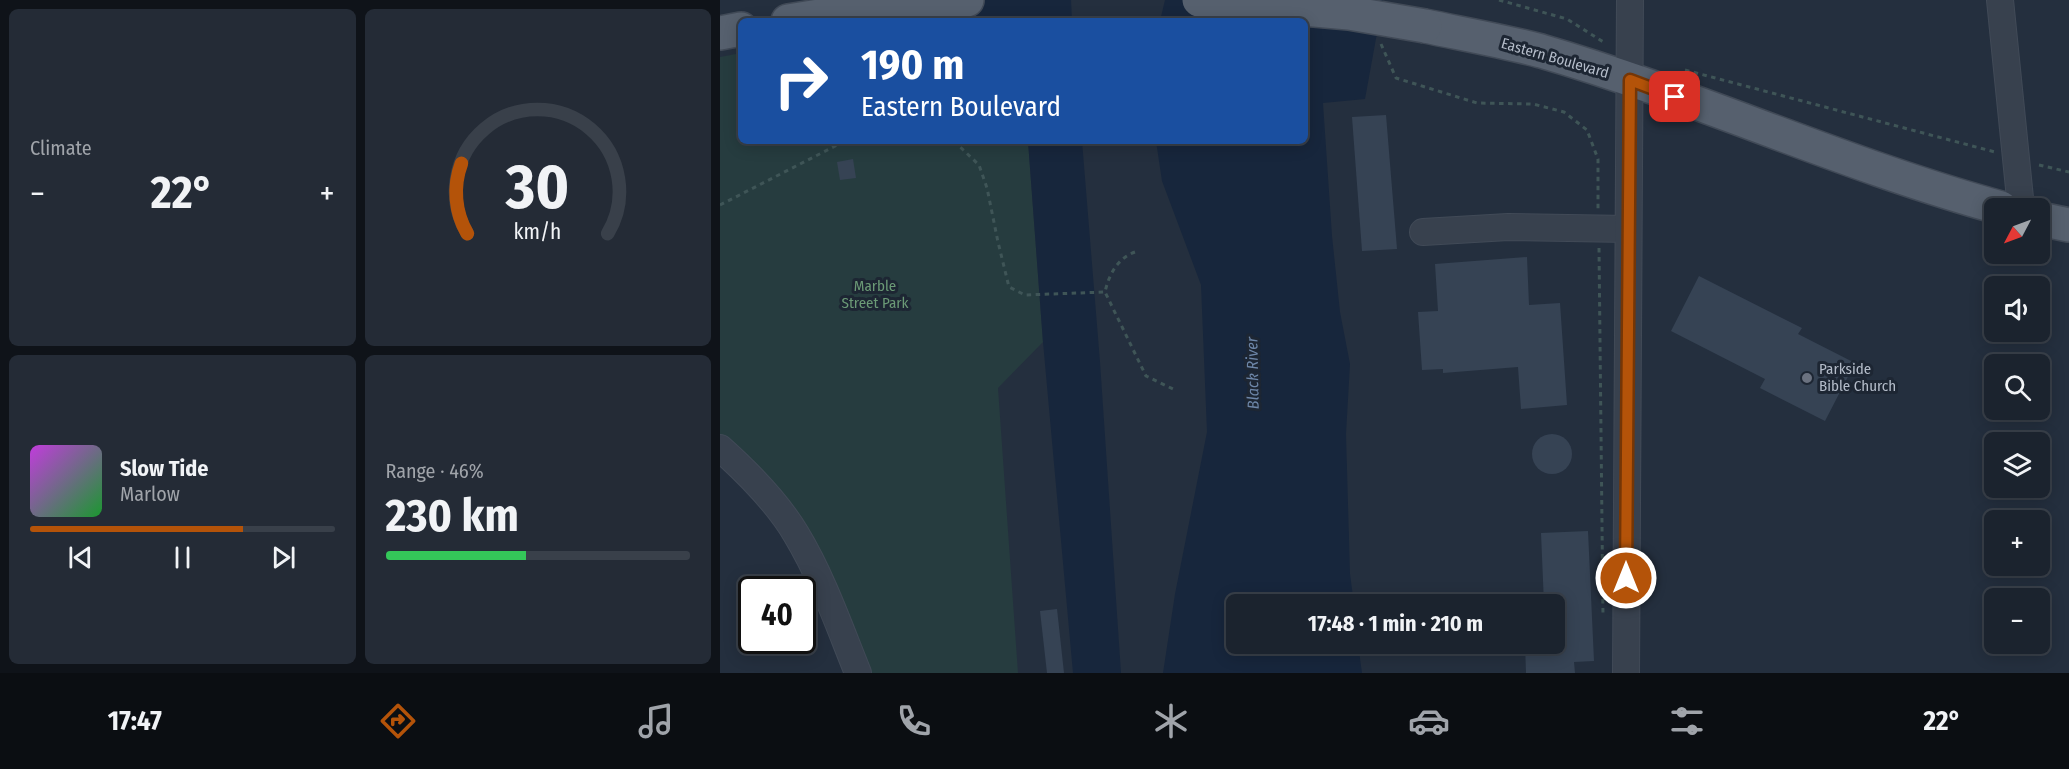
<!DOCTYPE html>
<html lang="en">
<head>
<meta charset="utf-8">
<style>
	:root { --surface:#1b232e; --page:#242b36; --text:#f1f3f6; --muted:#a0a4aa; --line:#39404a; --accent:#b45309 }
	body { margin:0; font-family:"Fira Sans Condensed",sans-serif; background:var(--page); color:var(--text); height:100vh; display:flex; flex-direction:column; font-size:22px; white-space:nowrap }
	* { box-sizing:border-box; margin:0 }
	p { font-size:20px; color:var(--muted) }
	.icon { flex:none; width:33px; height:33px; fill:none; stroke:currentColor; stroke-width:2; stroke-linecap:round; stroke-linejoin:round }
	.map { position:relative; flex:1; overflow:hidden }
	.panel { display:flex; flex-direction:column; gap:9px; padding:9px; background:#0f1319; width:720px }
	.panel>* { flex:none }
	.hud { position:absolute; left:18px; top:18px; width:570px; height:126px; border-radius:9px; box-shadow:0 3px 15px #0003,0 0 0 2px var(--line); background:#1a4fa0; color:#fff; overflow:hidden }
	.needle { width:39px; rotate:229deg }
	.buttons { position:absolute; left:1264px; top:198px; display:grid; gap:12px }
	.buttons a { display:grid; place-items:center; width:66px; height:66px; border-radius:9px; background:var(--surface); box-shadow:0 3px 15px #0003,0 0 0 2px var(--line); font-size:30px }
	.speed { position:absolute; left:18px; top:576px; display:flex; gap:12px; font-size:30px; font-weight:700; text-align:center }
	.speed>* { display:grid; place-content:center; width:78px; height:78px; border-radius:50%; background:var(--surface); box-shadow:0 3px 15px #0003,0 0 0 2px var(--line); line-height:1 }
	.speed .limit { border:3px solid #111; border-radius:9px; background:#fff; color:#111 }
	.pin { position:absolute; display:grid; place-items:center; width:51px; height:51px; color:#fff; margin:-26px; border-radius:12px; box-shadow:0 3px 9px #0006 }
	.me { position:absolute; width:66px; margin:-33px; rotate:0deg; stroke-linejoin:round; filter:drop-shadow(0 0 4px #0008) }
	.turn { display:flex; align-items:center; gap:21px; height:126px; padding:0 24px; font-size:27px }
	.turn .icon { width:78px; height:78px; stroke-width:2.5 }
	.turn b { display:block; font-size:42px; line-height:51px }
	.big { font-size:45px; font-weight:700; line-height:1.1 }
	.panel .card { flex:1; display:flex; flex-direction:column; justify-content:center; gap:9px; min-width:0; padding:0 21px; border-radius:9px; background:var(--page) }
	.panel .dial { align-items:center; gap:0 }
	.dial svg { height:156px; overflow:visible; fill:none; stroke:var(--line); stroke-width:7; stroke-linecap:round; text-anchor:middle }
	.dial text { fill:var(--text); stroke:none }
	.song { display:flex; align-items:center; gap:18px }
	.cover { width:72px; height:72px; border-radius:9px; background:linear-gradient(135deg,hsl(290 70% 55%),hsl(130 70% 35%)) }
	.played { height:6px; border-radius:3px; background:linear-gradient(90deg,var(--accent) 70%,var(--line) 70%) }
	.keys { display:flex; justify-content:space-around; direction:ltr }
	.heat { display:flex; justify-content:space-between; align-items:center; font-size:33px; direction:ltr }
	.charge { height:9px; border-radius:4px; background:linear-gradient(90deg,#34c759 46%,var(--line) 0) }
	.panel .tiles { flex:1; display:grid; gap:9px; grid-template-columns:repeat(2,1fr) }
	.trip { position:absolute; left:506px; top:594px; width:339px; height:60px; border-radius:9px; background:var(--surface); box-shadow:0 3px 15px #0003,0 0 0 2px var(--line); font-weight:700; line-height:60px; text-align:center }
	.tab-bar { display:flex; height:96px; justify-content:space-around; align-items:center; background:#0b0e12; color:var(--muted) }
	.tab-bar .icon { width:42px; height:42px }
	.tab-bar .active { color:var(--accent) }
	.tab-bar b { font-size:27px; color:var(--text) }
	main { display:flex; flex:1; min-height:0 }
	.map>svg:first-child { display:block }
</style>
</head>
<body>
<main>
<section class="panel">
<div class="tiles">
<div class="card"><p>Climate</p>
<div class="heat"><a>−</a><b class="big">22°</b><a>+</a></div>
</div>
<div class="card dial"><svg viewBox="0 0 100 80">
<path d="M14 69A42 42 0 1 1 86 69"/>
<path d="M14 69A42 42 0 0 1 11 33" stroke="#b45309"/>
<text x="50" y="56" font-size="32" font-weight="700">30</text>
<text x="50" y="72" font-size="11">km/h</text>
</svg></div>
<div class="card">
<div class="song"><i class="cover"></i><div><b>Slow Tide</b><p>Marlow</p></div></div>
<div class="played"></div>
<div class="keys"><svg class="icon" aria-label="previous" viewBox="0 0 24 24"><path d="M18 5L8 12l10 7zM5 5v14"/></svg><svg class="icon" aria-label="pause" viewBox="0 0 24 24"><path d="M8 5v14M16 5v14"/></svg><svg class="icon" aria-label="next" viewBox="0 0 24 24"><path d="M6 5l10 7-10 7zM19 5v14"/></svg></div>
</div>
<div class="card"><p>Range · 46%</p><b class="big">230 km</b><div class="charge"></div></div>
</div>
</section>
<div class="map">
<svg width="1349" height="673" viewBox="0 0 1349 673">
	<rect width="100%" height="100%" fill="#242f3e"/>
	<path fill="#263c3f" d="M 21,53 L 21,141 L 308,141 L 323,342 L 278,388 L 298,673 L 151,673 L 113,579 L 22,453 L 0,435 L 0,57 Z"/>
	<g fill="#17263c">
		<path d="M 235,0 L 351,0 L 352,21 L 253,21 Z"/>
		<path d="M 445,0 L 663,0 L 645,99 L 603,103 L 612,236 L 620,312 L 630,364 L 626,434 L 630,574 L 634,604 L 516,604 L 516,644 L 638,644 L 642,673 L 443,673 L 455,594 L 487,432 L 481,285 L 442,181 L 436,141 L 585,141 L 585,21 L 440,21 Z"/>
		<path d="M 308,141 L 362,141 L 380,362 L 401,673 L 353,673 L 323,342 Z"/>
	</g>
	<g fill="#364354">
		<path d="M 666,115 L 677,249 L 642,251 L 632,117 Z"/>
		<path d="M 133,159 L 136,178 L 120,180 L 117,162 Z"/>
		<path d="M 807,257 L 809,305 L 840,303 L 847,405 L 801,409 L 798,367 L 723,373 L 723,369 L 702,370 L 698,312 L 718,311 L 715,264 Z"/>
		<path d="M 979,276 L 1082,328 L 1078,334 L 1135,363 L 1105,421 L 1040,388 L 1045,379 L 951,331 Z"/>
		<circle cx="832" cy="454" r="20"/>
		<path d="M 868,531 L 874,661 L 854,662 L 855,673 L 806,673 L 805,644 L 834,644 L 834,604 L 824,604 L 821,533 Z"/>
		<path d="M 337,609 L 344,673 L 327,673 L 320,611 Z"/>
	</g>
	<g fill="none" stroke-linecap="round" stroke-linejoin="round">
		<defs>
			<g id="minor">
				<path d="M 1280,0 L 1301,208"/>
				<path d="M 703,232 L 788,227 L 908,229"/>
				<path d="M 0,448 C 28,473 57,502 76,534 C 102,577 119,626 138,673"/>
				<path d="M 906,673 L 910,0"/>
			</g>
			<g id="major">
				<path d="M 68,21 L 124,12 L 247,0"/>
				<path d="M 705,26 C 743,34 783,41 821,51 C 976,96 1124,165 1281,208"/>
				<path d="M 0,33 L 21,29"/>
				<path d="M 1320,219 L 1349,225"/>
			</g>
		</defs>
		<use href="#minor" stroke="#414a57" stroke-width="28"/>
		<use href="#major" stroke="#414a57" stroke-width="36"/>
		<g stroke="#3f5557" stroke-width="3" stroke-dasharray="4.5 4.5" stroke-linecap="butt">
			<path d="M 779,0 L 847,19 L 885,43"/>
			<path d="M 661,44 L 676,78 L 757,103 L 813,104 L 844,112 L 867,130 L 878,159 L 878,209"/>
			<path d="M 965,70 L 1275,152"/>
			<path d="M 234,141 L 259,165 L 267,188 L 278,242 L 289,287 L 305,295 L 385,292"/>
			<path d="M 1319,165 L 1349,172"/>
			<path d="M 0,205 L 125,141"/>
			<path d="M 879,248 L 883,617"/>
			<path d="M 415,252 C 398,258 389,274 385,292 L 426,376 L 453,389"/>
		</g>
		<use href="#minor" stroke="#38414e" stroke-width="26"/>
		<use href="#major" stroke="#56606e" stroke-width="33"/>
		<defs>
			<path id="major-bridge" d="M 479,0 L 629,13 L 705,26"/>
		</defs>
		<use href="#major-bridge" stroke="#414a57" stroke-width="36" stroke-linecap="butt"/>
		<use href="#major-bridge" stroke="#56606e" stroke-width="33"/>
	</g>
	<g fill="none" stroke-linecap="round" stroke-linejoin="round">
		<defs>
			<path id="route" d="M 906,578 L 910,80 L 955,97"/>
		</defs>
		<use href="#route" stroke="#753606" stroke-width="15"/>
		<use href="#route" stroke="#b45309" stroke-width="10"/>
	</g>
	<circle fill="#6b7280" stroke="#1d2633" stroke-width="2" cx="1087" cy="378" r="6"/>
	<g text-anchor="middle" stroke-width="6" stroke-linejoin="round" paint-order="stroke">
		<g font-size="15" fill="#b4bcc9" stroke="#1d2633">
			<text transform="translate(835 58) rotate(16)" y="5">Eastern Boulevard</text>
		</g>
		<g font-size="15" fill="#6b9a76" stroke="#1d2633">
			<text x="155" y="291">Marble<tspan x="155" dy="17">Street Park</tspan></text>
		</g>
		<g font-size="15" fill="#b4bcc9" stroke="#1d2633" text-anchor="start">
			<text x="1099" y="374">Parkside<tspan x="1099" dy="17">Bible Church</tspan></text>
		</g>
		<g font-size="16" font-style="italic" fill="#6d86a8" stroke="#1d2633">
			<text transform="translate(532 373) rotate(-91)" y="6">Black River</text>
		</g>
	</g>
</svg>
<div class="buttons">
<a><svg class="needle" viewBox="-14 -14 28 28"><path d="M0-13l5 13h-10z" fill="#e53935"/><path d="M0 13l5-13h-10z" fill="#a0a4aa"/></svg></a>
<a><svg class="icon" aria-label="sound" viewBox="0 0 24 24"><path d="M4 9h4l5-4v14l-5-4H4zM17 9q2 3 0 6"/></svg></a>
<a><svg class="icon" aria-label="search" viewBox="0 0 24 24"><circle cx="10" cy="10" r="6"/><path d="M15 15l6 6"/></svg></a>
<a><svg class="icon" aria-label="layers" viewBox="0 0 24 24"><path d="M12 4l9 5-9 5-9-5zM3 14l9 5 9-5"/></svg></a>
<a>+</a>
<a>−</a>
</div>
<div class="speed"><div class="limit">40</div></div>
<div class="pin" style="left:955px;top:97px;background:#d93025"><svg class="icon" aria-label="arrive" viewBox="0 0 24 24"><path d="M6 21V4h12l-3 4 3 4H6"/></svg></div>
<svg class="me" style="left:906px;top:578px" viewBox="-20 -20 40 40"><circle r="17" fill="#b45309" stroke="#fff" stroke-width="3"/><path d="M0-11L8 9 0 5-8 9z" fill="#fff"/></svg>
<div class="trip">17:48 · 1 min · 210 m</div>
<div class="hud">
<div class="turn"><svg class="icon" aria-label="right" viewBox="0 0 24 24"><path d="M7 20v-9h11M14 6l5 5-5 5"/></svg><div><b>190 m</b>Eastern Boulevard</div></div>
</div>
</div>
</main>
<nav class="tab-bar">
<b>17:47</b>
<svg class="icon active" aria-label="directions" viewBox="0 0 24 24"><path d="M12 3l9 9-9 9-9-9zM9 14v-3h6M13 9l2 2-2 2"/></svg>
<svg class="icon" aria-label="music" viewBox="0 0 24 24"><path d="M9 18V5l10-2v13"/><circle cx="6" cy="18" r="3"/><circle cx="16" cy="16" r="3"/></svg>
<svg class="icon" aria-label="phone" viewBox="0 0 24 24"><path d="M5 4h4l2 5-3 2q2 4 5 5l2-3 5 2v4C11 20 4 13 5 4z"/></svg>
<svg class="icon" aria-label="climate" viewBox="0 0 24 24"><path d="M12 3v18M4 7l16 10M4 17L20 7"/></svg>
<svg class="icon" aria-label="car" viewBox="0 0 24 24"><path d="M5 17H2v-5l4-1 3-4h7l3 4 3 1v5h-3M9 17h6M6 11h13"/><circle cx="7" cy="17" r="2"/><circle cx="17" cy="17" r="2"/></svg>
<svg class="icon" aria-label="filters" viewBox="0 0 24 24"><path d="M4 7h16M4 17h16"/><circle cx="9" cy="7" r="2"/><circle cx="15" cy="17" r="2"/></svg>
<b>22°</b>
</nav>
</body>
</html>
